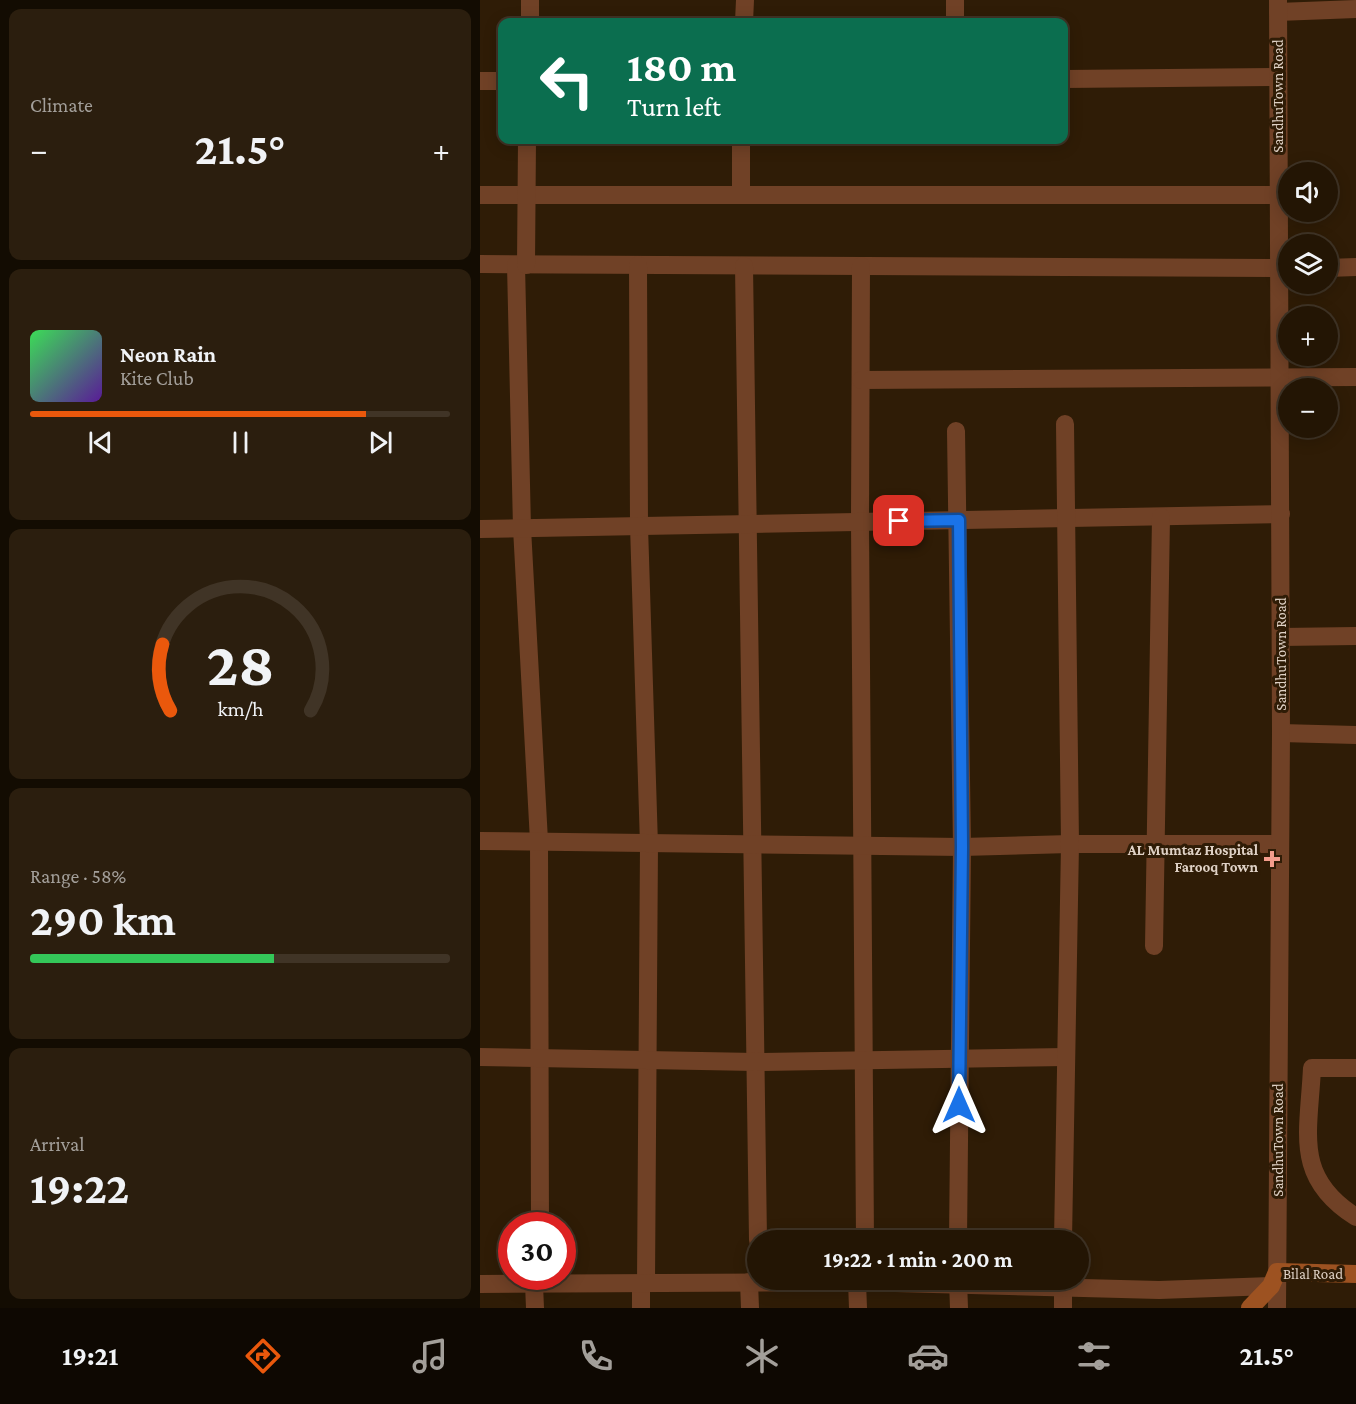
<!DOCTYPE html>
<html lang="en">
<head>
<meta charset="utf-8">
<style>
	:root { --surface:#231504; --page:#2b1e0e; --text:#f1f3f6; --muted:#a39f9a; --line:#403426; --accent:#ea580c }
	body { margin:0; font-family:"Crimson Pro",serif; background:var(--page); color:var(--text); height:100vh; display:flex; flex-direction:column; font-size:22px; white-space:nowrap }
	* { box-sizing:border-box; margin:0 }
	p { font-size:20px; color:var(--muted) }
	.icon { flex:none; width:33px; height:33px; fill:none; stroke:currentColor; stroke-width:2; stroke-linecap:round; stroke-linejoin:round }
	.map { position:relative; flex:1; overflow:hidden }
	.side { display:flex; flex-direction:column; gap:9px; padding:9px; background:#130c02; width:480px }
	.side>* { flex:none }
	.guide { position:absolute; left:18px; top:18px; width:570px; height:126px; border-radius:12px; box-shadow:0 3px 15px #0003,0 0 0 2px var(--line); background:#0b6e4f; color:#fff; overflow:hidden }
	.fabs { position:absolute; left:798px; top:162px; display:grid; gap:12px }
	.fabs a { display:grid; place-items:center; width:60px; height:60px; border-radius:50%; background:var(--surface); box-shadow:0 3px 15px #0003,0 0 0 2px var(--line); font-size:30px }
	.speed { position:absolute; left:18px; top:1212px; display:flex; gap:12px; font-size:30px; font-weight:700; text-align:center }
	.speed>* { display:grid; place-content:center; width:78px; height:78px; border-radius:50%; background:var(--surface); box-shadow:0 3px 15px #0003,0 0 0 2px var(--line); line-height:1 }
	.speed .limit { border:9px solid #d22; background:#fff; color:#111 }
	.pin { position:absolute; display:grid; place-items:center; width:51px; height:51px; color:#fff; margin:-26px; border-radius:12px; box-shadow:0 3px 9px #0006 }
	.me { position:absolute; width:66px; margin:-33px; rotate:0deg; stroke-linejoin:round; filter:drop-shadow(0 0 4px #0008) }
	.turn { display:flex; align-items:center; gap:21px; height:126px; padding:0 30px; font-size:27px }
	.turn .icon { width:78px; height:78px; stroke-width:2.5 }
	.turn b { display:block; font-size:42px; line-height:51px }
	.big { font-size:45px; font-weight:700; line-height:1.1 }
	.side .tile { flex:1; display:flex; flex-direction:column; justify-content:center; gap:9px; min-width:0; padding:0 21px; border-radius:12px; background:var(--page) }
	.side .dial { align-items:center; gap:0 }
	.dial svg { height:156px; overflow:visible; fill:none; stroke:var(--line); stroke-width:7; stroke-linecap:round; text-anchor:middle }
	.dial text { fill:var(--text); stroke:none }
	.song { display:flex; align-items:center; gap:18px }
	.cover { width:72px; height:72px; border-radius:9px; background:linear-gradient(135deg,hsl(130 70% 55%),hsl(270 70% 35%)) }
	.played { height:6px; border-radius:3px; background:linear-gradient(90deg,var(--accent) 80%,var(--line) 80%) }
	.keys { display:flex; justify-content:space-around; direction:ltr }
	.heat { display:flex; justify-content:space-between; align-items:center; font-size:33px; direction:ltr }
	.charge { height:9px; border-radius:4px; background:linear-gradient(90deg,#34c759 58%,var(--line) 0) }
	.trip { position:absolute; left:267px; top:1230px; width:342px; height:60px; border-radius:30px; background:var(--surface); box-shadow:0 3px 15px #0003,0 0 0 2px var(--line); font-weight:700; line-height:60px; text-align:center }
	.menu { display:flex; height:96px; justify-content:space-around; align-items:center; background:#0e0802; color:var(--muted) }
	.menu .icon { width:42px; height:42px }
	.menu .current { color:var(--accent) }
	.menu b { font-size:27px; color:var(--text) }
	main { display:flex; flex:1; min-height:0 }
	.map>svg:first-child { display:block }
</style>
</head>
<body>
<main>
<section class="side">
<div class="tile"><p>Climate</p>
<div class="heat"><a>−</a><b class="big">21.5°</b><a>+</a></div>
</div>
<div class="tile">
<div class="song"><i class="cover"></i><div><b>Neon Rain</b><p>Kite Club</p></div></div>
<div class="played"></div>
<div class="keys"><svg class="icon" aria-label="previous" viewBox="0 0 24 24"><path d="M18 5L8 12l10 7zM5 5v14"/></svg><svg class="icon" aria-label="pause" viewBox="0 0 24 24"><path d="M8 5v14M16 5v14"/></svg><svg class="icon" aria-label="next" viewBox="0 0 24 24"><path d="M6 5l10 7-10 7zM19 5v14"/></svg></div>
</div>
<div class="tile dial"><svg viewBox="0 0 100 80">
<path d="M14 69A42 42 0 1 1 86 69"/>
<path d="M14 69A42 42 0 0 1 10 35" stroke="#ea580c"/>
<text x="50" y="56" font-size="32" font-weight="700">28</text>
<text x="50" y="72" font-size="11">km/h</text>
</svg></div>
<div class="tile"><p>Range · 58%</p><b class="big">290 km</b><div class="charge"></div></div>
<div class="tile"><p>Arrival</p><b class="big">19:22</b></div>
</section>
<div class="map">
<svg width="876" height="1308" viewBox="0 0 876 1308">
	<rect width="100%" height="100%" fill="#2f1c06"/>
	<g fill="none" stroke-linecap="round" stroke-linejoin="round">
		<g stroke="#704126" stroke-width="18">
			<path d="M 50,0 L 50,22"/>
			<path d="M 798,12 L 876,9"/>
			<path d="M 264,22 L 265,0"/>
			<path d="M 475,22 L 475,0"/>
			<path d="M 584,79 L 798,77"/>
			<path d="M 0,81 L 22,81"/>
			<path d="M 261,140 L 261,195"/>
			<path d="M 0,195 L 799,195"/>
			<path d="M 0,264 L 808,268"/>
			<path d="M 36,265 L 42,528 L 59,841 L 60,1226"/>
			<path d="M 46,265 L 47,140"/>
			<path d="M 158,265 L 159,526 L 169,845 L 166,1283"/>
			<path d="M 264,266 L 278,1240"/>
			<path d="M 381,266 L 380,522 L 385,1240"/>
			<path d="M 848,268 L 876,267"/>
			<path d="M 381,380 L 876,377"/>
			<path d="M 476,431 L 482,847 L 478,1240"/>
			<path d="M 0,529 L 801,514"/>
			<path d="M 801,637 L 876,636"/>
			<path d="M 801,733 L 876,735"/>
			<path d="M 0,841 L 482,847 L 590,844 L 799,844"/>
			<path d="M 674,946 L 681,517"/>
			<path d="M 0,1057 L 276,1062 L 586,1057"/>
			<path d="M 876,1068 L 832,1068 C 829,1133 813,1177 876,1217"/>
			<path d="M 583,1240 L 590,844 L 585,424"/>
			<path d="M 478,1280 L 479,1308"/>
			<path d="M 583,1280 L 583,1308"/>
			<path d="M 269,1282 L 270,1308"/>
			<path d="M 377,1282 L 378,1308"/>
			<path d="M 161,1283 L 161,1308"/>
			<path d="M 0,1284 L 377,1282 L 679,1290 L 791,1286"/>
			<path d="M 54,1284 L 55,1308"/>
			<path d="M 797,1308 L 801,733 L 798,0"/>
		</g>
		<path stroke="#9d5221" stroke-width="18" d="M 770,1308 L 791,1286 L 797,1272 L 876,1274"/>
	</g>
	<g fill="none" stroke-linecap="round" stroke-linejoin="round">
		<defs>
			<path id="route" d="M 419,521 L 479,520 L 482,847 L 479,1105"/>
		</defs>
		<use href="#route" stroke="#114b97" stroke-width="15"/>
		<use href="#route" stroke="#1a73e8" stroke-width="10"/>
	</g>
	<path fill="#f49d8c" stroke="#2f1c06" stroke-width="2" d="M789 850h6v6h6v6h-6v6h-6v-6h-6v-6h6z"/>
	<g text-anchor="middle" stroke-width="6" stroke-linejoin="round" paint-order="stroke">
		<g font-size="15" fill="#dfd1c5" stroke="#2f1c06">
			<text transform="translate(798 96) rotate(-90)" y="5">SandhuTown Road</text>
			<text transform="translate(801 654) rotate(-90)" y="5">SandhuTown Road</text>
			<text transform="translate(798 1140) rotate(-90)" y="5">SandhuTown Road</text>
			<text x="833" y="1279">Bilal Road</text>
		</g>
		<g font-size="15" font-weight="bold" fill="#dfd1c5" stroke="#2f1c06" text-anchor="end">
			<text x="778" y="855">AL Mumtaz Hospital<tspan x="778" dy="17">Farooq Town</tspan></text>
		</g>
	</g>
</svg>
<div class="fabs">
<a><svg class="icon" aria-label="sound" viewBox="0 0 24 24"><path d="M4 9h4l5-4v14l-5-4H4zM17 9q2 3 0 6"/></svg></a>
<a><svg class="icon" aria-label="layers" viewBox="0 0 24 24"><path d="M12 4l9 5-9 5-9-5zM3 14l9 5 9-5"/></svg></a>
<a>+</a>
<a>−</a>
</div>
<div class="speed"><div class="limit">30</div></div>
<div class="pin" style="left:419px;top:521px;background:#d93025"><svg class="icon" aria-label="arrive" viewBox="0 0 24 24"><path d="M6 21V4h12l-3 4 3 4H6"/></svg></div>
<svg class="me" style="left:479px;top:1105px" viewBox="-20 -20 40 40"><path d="M0-17L14 15 0 8-14 15z" fill="#1a73e8" stroke="#fff" stroke-width="4"/></svg>
<div class="trip">19:22 · 1 min · 200 m</div>
<div class="guide">
<div class="turn"><svg class="icon" aria-label="left" viewBox="0 0 24 24"><path d="M17 20v-9H6M10 6l-5 5 5 5"/></svg><div><b>180 m</b>Turn left</div></div>
</div>
</div>
</main>
<nav class="menu">
<b>19:21</b>
<svg class="icon current" aria-label="directions" viewBox="0 0 24 24"><path d="M12 3l9 9-9 9-9-9zM9 14v-3h6M13 9l2 2-2 2"/></svg>
<svg class="icon" aria-label="music" viewBox="0 0 24 24"><path d="M9 18V5l10-2v13"/><circle cx="6" cy="18" r="3"/><circle cx="16" cy="16" r="3"/></svg>
<svg class="icon" aria-label="phone" viewBox="0 0 24 24"><path d="M5 4h4l2 5-3 2q2 4 5 5l2-3 5 2v4C11 20 4 13 5 4z"/></svg>
<svg class="icon" aria-label="climate" viewBox="0 0 24 24"><path d="M12 3v18M4 7l16 10M4 17L20 7"/></svg>
<svg class="icon" aria-label="car" viewBox="0 0 24 24"><path d="M5 17H2v-5l4-1 3-4h7l3 4 3 1v5h-3M9 17h6M6 11h13"/><circle cx="7" cy="17" r="2"/><circle cx="17" cy="17" r="2"/></svg>
<svg class="icon" aria-label="filters" viewBox="0 0 24 24"><path d="M4 7h16M4 17h16"/><circle cx="9" cy="7" r="2"/><circle cx="15" cy="17" r="2"/></svg>
<b>21.5°</b>
</nav>
</body>
</html>
